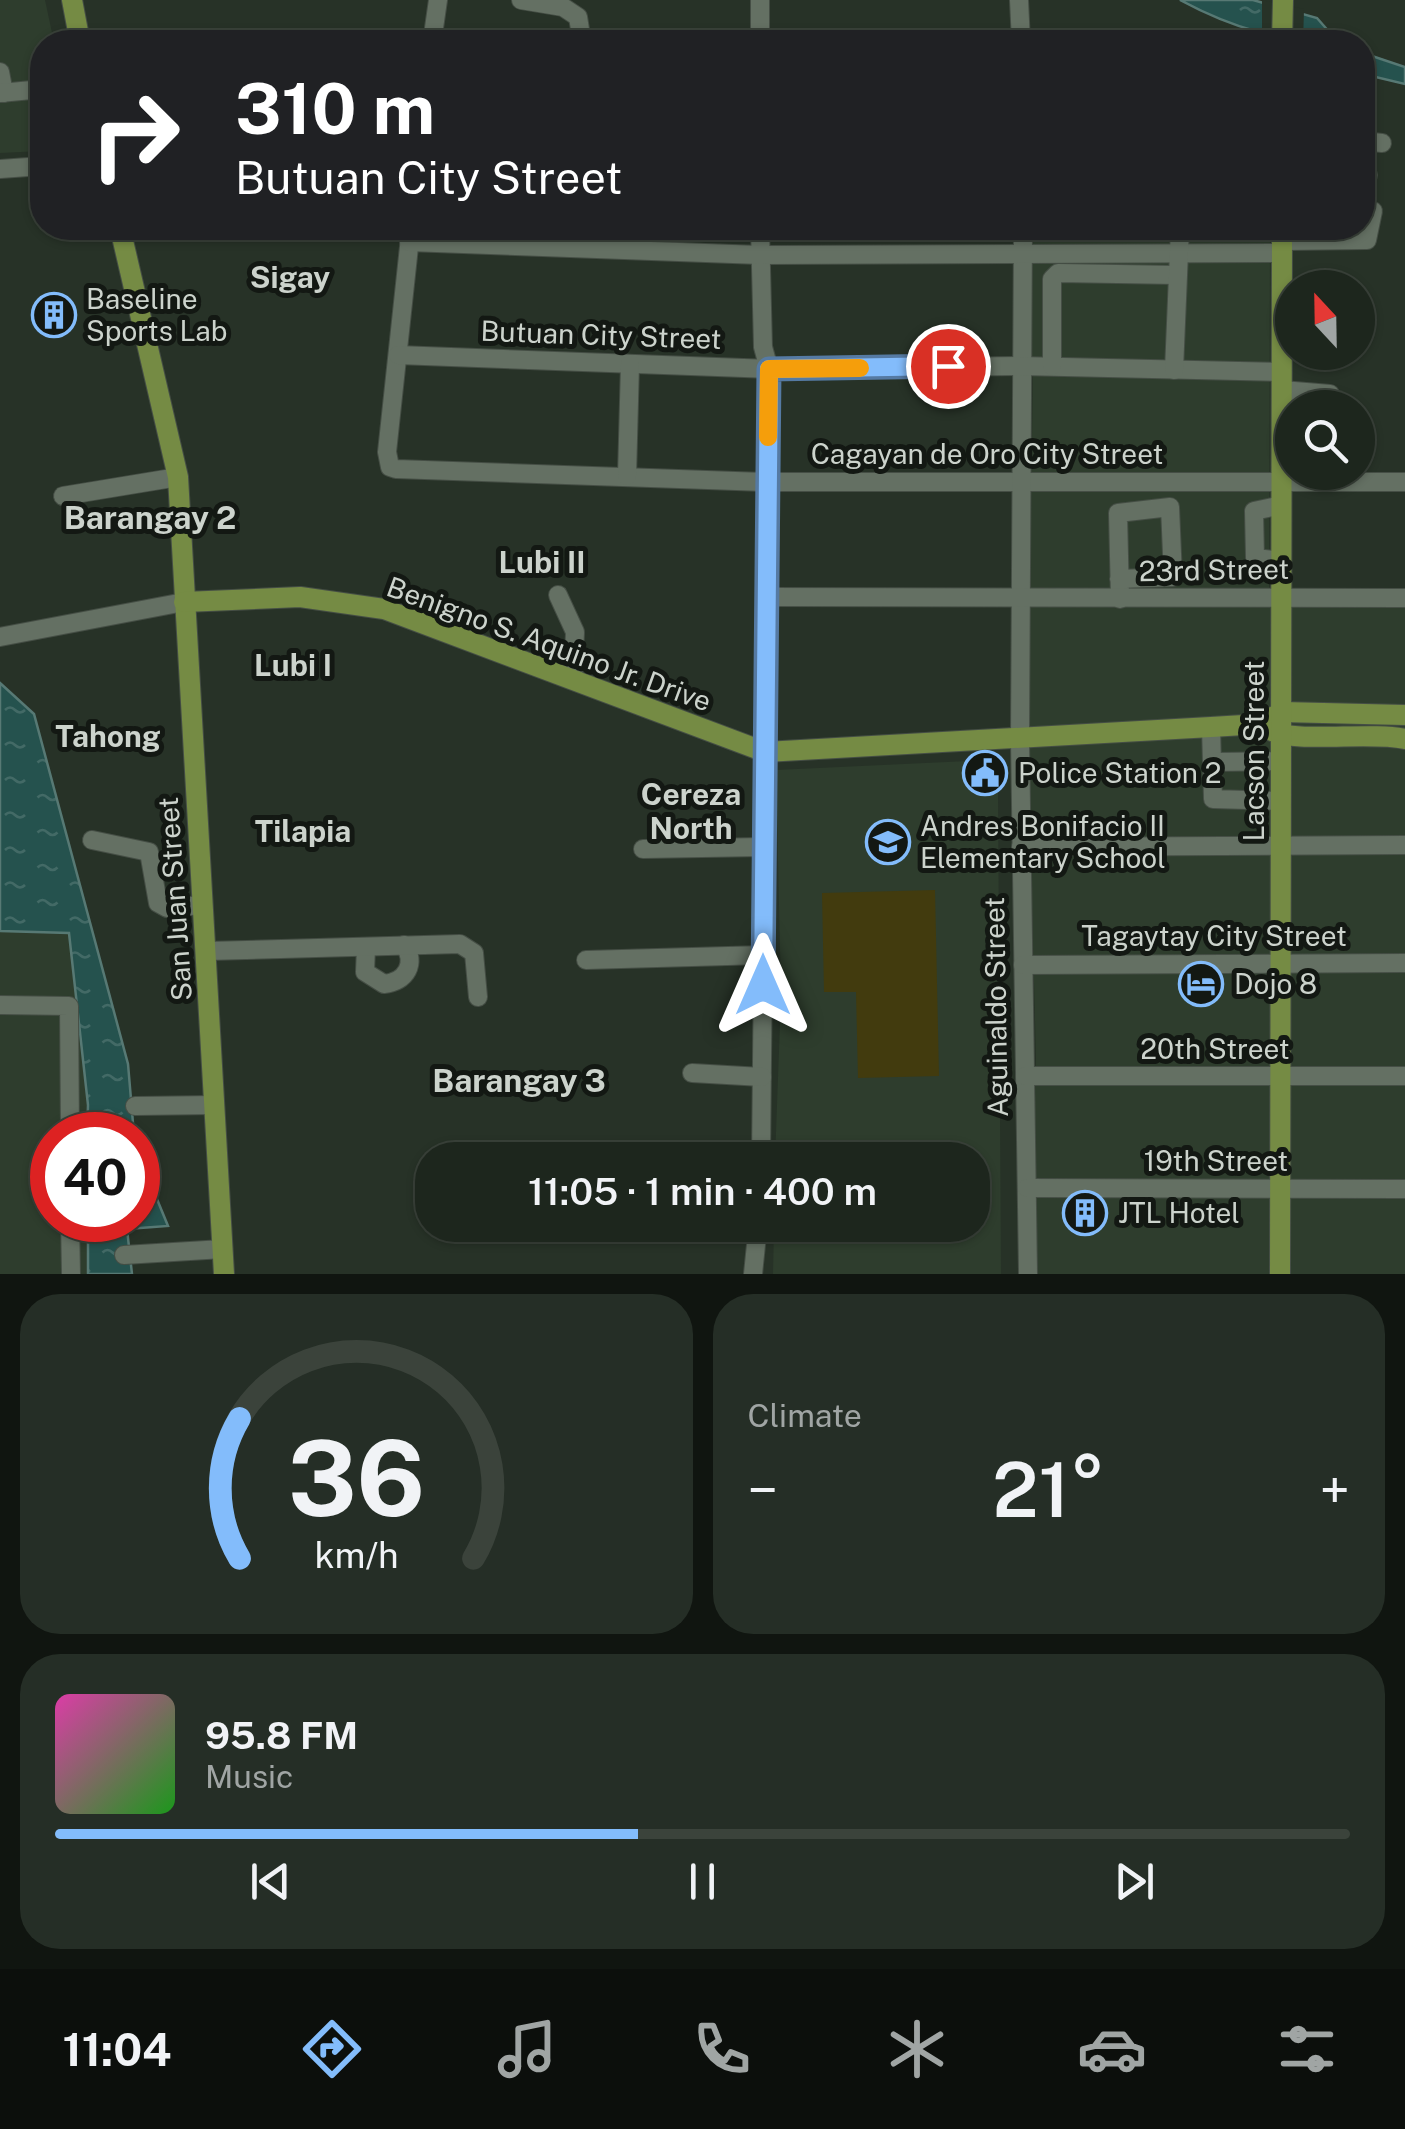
<!DOCTYPE html>
<html lang="en">
<head>
<meta charset="utf-8">
<style>
	:root { --surface:#1d261d; --page:#252e26; --text:#f1f3f6; --muted:#a0a5a4; --line:#3b433b; --accent:#83bcfb }
	body { margin:0; font-family:"Public Sans",sans-serif; background:var(--page); color:var(--text); height:100vh; display:flex; flex-direction:column; font-size:38px; white-space:nowrap }
	* { box-sizing:border-box; margin:0 }
	p { font-size:32px; color:var(--muted) }
	.icon { flex:none; width:55px; height:55px; fill:none; stroke:currentColor; stroke-width:2; stroke-linecap:round; stroke-linejoin:round }
	.map { position:relative; height:1274px; overflow:hidden }
	.sheet { display:flex; flex-direction:column; gap:20px; padding:20px; background:#101510; flex:1 }
	.sheet>* { flex:none }
	.banner { position:absolute; left:30px; top:30px; width:1345px; height:210px; border-radius:40px; box-shadow:0 2px 8px #0004,0 0 0 2px var(--line); background:#202124; color:#fff; overflow:hidden }
	.needle { width:65px; rotate:338deg }
	.fabs { position:absolute; left:1275px; top:270px; display:grid; gap:20px }
	.fabs a { display:grid; place-items:center; width:100px; height:100px; border-radius:50%; background:var(--surface); box-shadow:0 2px 8px #0004,0 0 0 2px var(--line); font-size:50px }
	.speed { position:absolute; left:30px; top:1112px; display:flex; gap:20px; font-size:50px; font-weight:700; text-align:center }
	.speed>* { display:grid; place-content:center; width:130px; height:130px; border-radius:50%; background:var(--surface); box-shadow:0 2px 8px #0004,0 0 0 2px var(--line); line-height:1 }
	.speed .limit { border:15px solid #d22; background:#fff; color:#111 }
	.pin { position:absolute; display:grid; place-items:center; width:85px; height:85px; color:#fff; margin:-42px; border:5px solid #fff; border-radius:50%; box-shadow:0 2px 10px #0007 }
	.me { position:absolute; width:110px; margin:-55px; rotate:0deg; stroke-linejoin:round; filter:drop-shadow(0 0 8px #0008) }
	.turn { display:flex; align-items:center; gap:35px; height:210px; padding:0 40px; font-size:45px }
	.turn .icon { width:130px; height:130px; stroke-width:2.5 }
	.turn b { display:block; font-size:70px; line-height:85px }
	.big { font-size:75px; font-weight:600; line-height:1.1 }
	.sheet .tile { flex:1; display:flex; flex-direction:column; justify-content:center; gap:15px; min-width:0; padding:0 35px; border-radius:40px; background:var(--page) }
	.sheet .dial { align-items:center; gap:0 }
	.dial svg { height:260px; overflow:visible; fill:none; stroke:var(--line); stroke-width:7; stroke-linecap:round; text-anchor:middle }
	.dial text { fill:var(--text); stroke:none }
	.song { display:flex; align-items:center; gap:30px }
	.cover { width:120px; height:120px; border-radius:15px; background:linear-gradient(135deg,hsl(320 70% 55%),hsl(120 70% 35%)) }
	.played { height:10px; border-radius:5px; background:linear-gradient(90deg,var(--accent) 45%,var(--line) 45%) }
	.keys { display:flex; justify-content:space-around; direction:ltr }
	.heat { display:flex; justify-content:space-between; align-items:center; font-size:55px; direction:ltr }
	.sheet .tiles { flex:1; display:grid; gap:20px; grid-template-columns:1fr 1fr }
	.tile:last-child { grid-column:span 2 }
	.trip { position:absolute; left:415px; top:1142px; width:575px; height:100px; border-radius:40px; background:var(--surface); box-shadow:0 2px 8px #0004,0 0 0 2px var(--line); font-weight:600; line-height:100px; text-align:center }
	.dock { display:flex; height:160px; justify-content:space-around; align-items:center; background:#0c0f0c; color:var(--muted) }
	.dock .icon { width:70px; height:70px }
	.dock .current { color:var(--accent) }
	.dock b { font-size:45px; color:var(--text) }
	.map>svg:first-child { display:block }
</style>
</head>
<body>
<div class="map">
<svg width="1405" height="1274" viewBox="0 0 1405 1274">
	<defs>
		<pattern id="water-ripples" width="26" height="14" patternUnits="userSpaceOnUse" patternTransform="scale(2.5)"><rect width="26" height="14" fill="#25524e"/><path d="M2 4q2-2 4 0t4 0M15 11q2-2 4 0t4 0" fill="none" stroke="#436a66"/></pattern>
	</defs>
	<rect width="100%" height="100%" fill="#273227"/>
	<g fill="#2e3d2d">
		<path d="M 0,0 L 45,0 L 54,42 L 42,42 L 42,151 L 0,153 Z"/>
		<path d="M 1034,228 L 1270,228 L 1269,607 L 1405,604 L 1405,1274 L 1031,1274 L 1036,1058 L 1028,753 L 1033,362 L 1026,361 Z"/>
		<path d="M 968,761 L 970,791 L 998,789 L 1001,1274 L 773,1274 L 774,1225 L 972,1225 L 972,1160 L 775,1160 L 781,995 L 776,770 Z"/>
		<path d="M 0,931 L 69,933 L 88,1105 L 87,1135 L 52,1135 L 52,1220 L 88,1220 L 88,1274 L 0,1274 Z"/>
	</g>
	<path fill="#423b0e" d="M 935,890 L 939,1076 L 858,1078 L 856,992 L 824,992 L 822,893 Z"/>
	<g fill="url(#water-ripples)" stroke="#577974" stroke-width="2.5">
		<path d="M 1180,0 L 1253,0 L 1317,18 L 1338,42 C 1280,42 1232,28 1180,0 Z"/>
		<path d="M 1363,53 L 1405,67 L 1405,84 L 1363,74 Z"/>
		<path d="M 0,683 L 34,714 L 128,1064 L 134,1135 L 87,1135 L 88,1105 L 69,933 L 0,931 Z"/>
		<path d="M 138,1153 L 168,1226 L 127,1229 L 132,1274 L 88,1274 L 88,1220 L 138,1220 Z"/>
	</g>
	<path fill="#273227" d="M 1262,0 L 1304,9 L 1303,42 L 1262,38 Z"/>
	<g fill="none" stroke-linecap="round" stroke-linejoin="round">
		<defs>
			<g id="minor">
				<path d="M 521,0 L 563,7 L 578,17 L 582,42"/>
				<path d="M 1019,0 L 1021,42"/>
				<path d="M 432,42 L 438,0"/>
				<path d="M 760,42 L 760,0"/>
				<path d="M 0,72 L 4,93"/>
				<path d="M 0,93 L 42,89"/>
				<path d="M 1362,141 L 1382,143"/>
				<path d="M 0,169 L 42,166"/>
				<path d="M 1362,175 L 1368,175"/>
				<path d="M 411,228 L 387,452 L 390,467 L 396,469 L 767,482 L 1405,482"/>
				<path d="M 760,228 L 763,347 L 769,369 L 761,1160"/>
				<path d="M 1023,228 L 1020,739 L 1028,1274"/>
				<path d="M 1282,241 L 1367,240 L 1373,211 L 1362,208"/>
				<path d="M 409,242 L 760,255 L 1282,253"/>
				<path d="M 398,355 L 769,369 L 1020,366 L 1282,372"/>
				<path d="M 1052,366 L 1052,279 L 1058,273 L 1176,275"/>
				<path d="M 1174,370 L 1180,228"/>
				<path d="M 1282,390 L 1330,394 L 1331,408"/>
				<path d="M 627,476 L 630,364"/>
				<path d="M 63,496 L 178,477"/>
				<path d="M 1282,561 L 1255,558 L 1254,511 L 1282,505"/>
				<path d="M 1119,579 L 1173,577 L 1170,507 L 1118,513 L 1120,599"/>
				<path d="M 558,595 L 575,632 L 573,678"/>
				<path d="M 766,597 L 1405,598"/>
				<path d="M 0,637 L 184,602"/>
				<path d="M 1211,727 L 1213,799 L 1281,801"/>
				<path d="M 1214,762 L 1281,761"/>
				<path d="M 92,840 L 149,852 L 158,903 L 167,908 L 202,905"/>
				<path d="M 1021,847 L 1405,845"/>
				<path d="M 643,849 L 762,847"/>
				<path d="M 366,947 L 365,972 L 384,984 C 406,982 417,963 404,945"/>
				<path d="M 207,951 L 460,944 L 474,953 L 478,997"/>
				<path d="M 586,960 L 763,955"/>
				<path d="M 1023,965 L 1405,963"/>
				<path d="M 0,1005 L 69,1006 L 70,1135"/>
				<path d="M 692,1073 L 762,1077"/>
				<path d="M 1025,1076 L 1405,1076"/>
				<path d="M 135,1106 L 215,1105"/>
				<path d="M 633,1159 L 636,1160"/>
				<path d="M 1027,1188 L 1405,1189"/>
				<path d="M 70,1220 L 71,1274"/>
				<path d="M 124,1255 L 223,1249"/>
				<path d="M 753,1274 L 758,1225"/>
			</g>
			<g id="major">
				<path d="M 72,0 L 80,42"/>
				<path d="M 1282,42 L 1283,0"/>
				<path d="M 120,228 L 178,477 L 224,1274"/>
				<path d="M 184,602 L 300,597 L 384,609 L 765,752 L 1211,727 L 1260,724 L 1282,712 L 1405,715"/>
				<path d="M 1270,730 C 1295,744 1369,731 1405,739"/>
				<path d="M 1280,1274 L 1282,228"/>
			</g>
		</defs>
		<use href="#minor" stroke="#454e45" stroke-width="20"/>
		<use href="#major" stroke="#454e45" stroke-width="22"/>
		<use href="#minor" stroke="#647063" stroke-width="18"/>
		<use href="#major" stroke="#758b44" stroke-width="20"/>
	</g>
	<g fill="none" stroke-linecap="round" stroke-linejoin="round">
		<defs>
			<path id="route" d="M 763,985 L 769,369 L 948,366"/>
		</defs>
		<use href="#route" stroke="#557aa3" stroke-width="25"/>
		<use href="#route" stroke="#83bcfb" stroke-width="18"/>
		<path stroke="#f59e0b" stroke-width="18" d="M 768,437 L 769,369 L 860,368"/>
	</g>
	<defs>
		<symbol id="building-ring" viewBox="-11 -11 22 22"><circle r="9.5" fill="#131813" stroke="#83bcfb" stroke-width="1.5"/><path d="M-4-6H4V6H1V3H-1V6H-4ZM-2.5-4.3h1.7v1.8h-1.7ZM.8-4.3h1.7v1.8H.8ZM-2.5-1h1.7V.8h-1.7ZM.8-1h1.7V.8H.8Z" fill="#83bcfb"/></symbol>
		<symbol id="civic-ring" viewBox="-11 -11 22 22"><circle r="9.5" fill="#131813" stroke="#83bcfb" stroke-width="1.5"/><path d="M-.6-6.5H3V-4.5H.6V-3L4-1V1h2V6H-6V1h2V-1L-.6-3ZM-1.2 2.5V6h2.4V2.5Z" fill="#83bcfb"/></symbol>
		<symbol id="school-ring" viewBox="-11 -11 22 22"><circle r="9.5" fill="#131813" stroke="#83bcfb" stroke-width="1.5"/><path d="M0-5L7-2L0 1L-7-2ZM-4 1L0 2.5L4 1V4Q0 6-4 4Z" fill="#83bcfb"/></symbol>
		<symbol id="hotel-ring" viewBox="-11 -11 22 22"><circle r="9.5" fill="#131813" stroke="#83bcfb" stroke-width="1.5"/><path d="M-6-4.5h1.5V1H6V5H4.5V3h-9V5H-6ZM-4 0a1.8 1.8 0 1 1 3.6 0ZM.5 0V-2.5h3Q6-2.5 6 0Z" fill="#83bcfb"/></symbol>
	</defs>
	<g fill-rule="evenodd">
		<use href="#building-ring" x="29" y="290" width="50" height="50"/>
		<use href="#civic-ring" x="960" y="748" width="50" height="50"/>
		<use href="#school-ring" x="863" y="817" width="50" height="50"/>
		<use href="#hotel-ring" x="1176" y="959" width="50" height="50"/>
		<use href="#building-ring" x="1060" y="1188" width="50" height="50"/>
	</g>
	<g text-anchor="middle" stroke-width="10" stroke-linejoin="round" paint-order="stroke">
		<g font-size="28" fill="#ccd3cc" stroke="#131813" text-anchor="start">
			<text x="86" y="309">Baseline<tspan x="86" dy="32">Sports Lab</tspan></text>
			<text x="1018" y="783">Police Station 2</text>
			<text x="920" y="836">Andres Bonifacio II<tspan x="920" dy="32">Elementary School</tspan></text>
			<text x="1234" y="994">Dojo 8</text>
			<text x="1118" y="1223">JTL Hotel</text>
		</g>
		<g font-size="28" fill="#ccd3cc" stroke="#131813">
			<text transform="translate(601 335) rotate(2)" y="10">Butuan City Street</text>
			<text x="987" y="464">Cagayan de Oro City Street</text>
			<text transform="translate(1214 570) rotate(-1)" y="10">23rd Street</text>
			<text transform="translate(549 644) rotate(20)" y="10">Benigno S. Aquino Jr. Drive</text>
			<text transform="translate(1254 751) rotate(-90)" y="10">Lacson Street</text>
			<text transform="translate(175 899) rotate(-94)" y="10">San Juan Street</text>
			<text x="1214" y="946">Tagaytay City Street</text>
			<text transform="translate(996 1007) rotate(-91)" y="10">Aguinaldo Street</text>
			<text x="1215" y="1059">20th Street</text>
			<text x="1216" y="1171">19th Street</text>
		</g>
		<g font-size="30" font-weight="bold" fill="#ccd3cc" stroke="#131813">
			<text x="290" y="288">Sigay</text>
			<text x="542" y="573">Lubi II</text>
			<text x="293" y="676">Lubi I</text>
			<text x="108" y="747">Tahong</text>
			<text x="691" y="805">Cereza<tspan x="691" dy="34">North</tspan></text>
			<text x="303" y="842">Tilapia</text>
		</g>
		<g font-size="32" font-weight="bold" fill="#ccd3cc" stroke="#131813">
			<text x="150" y="529">Barangay 2</text>
			<text x="519" y="1092">Barangay 3</text>
		</g>
	</g>
</svg>
<div class="fabs">
<a><svg class="needle" viewBox="-14 -14 28 28"><path d="M0-13l5 13h-10z" fill="#e53935"/><path d="M0 13l5-13h-10z" fill="#a0a5a4"/></svg></a>
<a><svg class="icon" aria-label="search" viewBox="0 0 24 24"><circle cx="10" cy="10" r="6"/><path d="M15 15l6 6"/></svg></a>
</div>
<div class="speed"><div class="limit">40</div></div>
<div class="pin" style="left:948px;top:366px;background:#d93025"><svg class="icon" aria-label="arrive" viewBox="0 0 24 24"><path d="M6 21V4h12l-3 4 3 4H6"/></svg></div>
<svg class="me" style="left:763px;top:985px" viewBox="-20 -20 40 40"><path d="M0-17L14 15 0 8-14 15z" fill="#83bcfb" stroke="#fff" stroke-width="4"/></svg>
<div class="trip">11:05 · 1 min · 400 m</div>
<div class="banner">
<div class="turn"><svg class="icon" aria-label="right" viewBox="0 0 24 24"><path d="M7 20v-9h11M14 6l5 5-5 5"/></svg><div><b>310 m</b>Butuan City Street</div></div>
</div>
</div>
<section class="sheet">
<div class="tiles">
<div class="tile dial"><svg viewBox="0 0 100 80">
<path d="M14 69A42 42 0 1 1 86 69"/>
<path d="M14 69A42 42 0 0 1 14 26" stroke="#83bcfb"/>
<text x="50" y="56" font-size="32" font-weight="700">36</text>
<text x="50" y="72" font-size="11">km/h</text>
</svg></div>
<div class="tile"><p>Climate</p>
<div class="heat"><a>−</a><b class="big">21°</b><a>+</a></div>
</div>
<div class="tile">
<div class="song"><i class="cover"></i><div><b>95.8 FM</b><p>Music</p></div></div>
<div class="played"></div>
<div class="keys"><svg class="icon" aria-label="previous" viewBox="0 0 24 24"><path d="M18 5L8 12l10 7zM5 5v14"/></svg><svg class="icon" aria-label="pause" viewBox="0 0 24 24"><path d="M8 5v14M16 5v14"/></svg><svg class="icon" aria-label="next" viewBox="0 0 24 24"><path d="M6 5l10 7-10 7zM19 5v14"/></svg></div>
</div>
</div>
</section>
<nav class="dock">
<b>11:04</b>
<svg class="icon current" aria-label="directions" viewBox="0 0 24 24"><path d="M12 3l9 9-9 9-9-9zM9 14v-3h6M13 9l2 2-2 2"/></svg>
<svg class="icon" aria-label="music" viewBox="0 0 24 24"><path d="M9 18V5l10-2v13"/><circle cx="6" cy="18" r="3"/><circle cx="16" cy="16" r="3"/></svg>
<svg class="icon" aria-label="phone" viewBox="0 0 24 24"><path d="M5 4h4l2 5-3 2q2 4 5 5l2-3 5 2v4C11 20 4 13 5 4z"/></svg>
<svg class="icon" aria-label="climate" viewBox="0 0 24 24"><path d="M12 3v18M4 7l16 10M4 17L20 7"/></svg>
<svg class="icon" aria-label="car" viewBox="0 0 24 24"><path d="M5 17H2v-5l4-1 3-4h7l3 4 3 1v5h-3M9 17h6M6 11h13"/><circle cx="7" cy="17" r="2"/><circle cx="17" cy="17" r="2"/></svg>
<svg class="icon" aria-label="filters" viewBox="0 0 24 24"><path d="M4 7h16M4 17h16"/><circle cx="9" cy="7" r="2"/><circle cx="15" cy="17" r="2"/></svg>
</nav>
</body>
</html>
